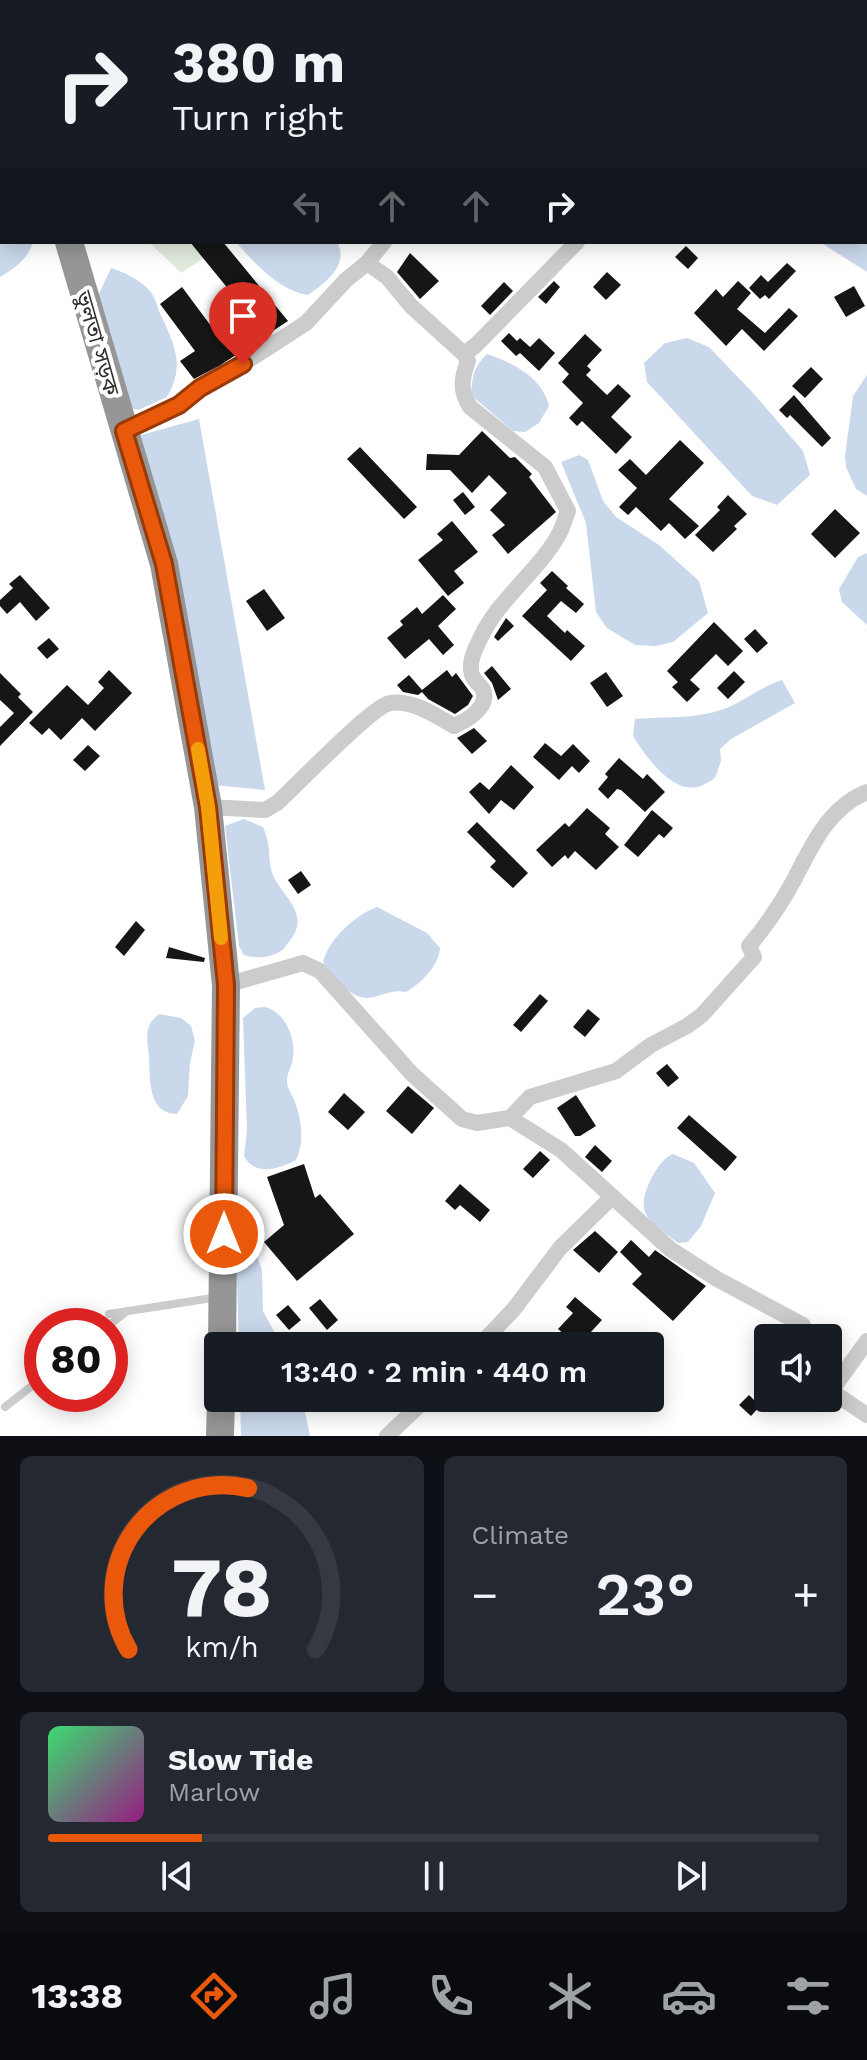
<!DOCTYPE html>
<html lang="en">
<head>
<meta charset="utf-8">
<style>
	:root { --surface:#171b24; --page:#242831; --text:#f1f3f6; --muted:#9ea1a6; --line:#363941; --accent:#ea580c }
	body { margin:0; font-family:"Work Sans","Noto Sans Bengali",sans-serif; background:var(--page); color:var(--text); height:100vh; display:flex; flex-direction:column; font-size:30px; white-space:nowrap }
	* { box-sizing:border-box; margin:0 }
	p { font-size:26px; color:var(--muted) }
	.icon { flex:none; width:44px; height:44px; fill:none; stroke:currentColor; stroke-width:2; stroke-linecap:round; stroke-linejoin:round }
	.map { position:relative; height:1436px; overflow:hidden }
	.sheet { display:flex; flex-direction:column; gap:20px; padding:20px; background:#0d0f14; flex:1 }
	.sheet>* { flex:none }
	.guide { position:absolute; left:0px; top:0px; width:868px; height:244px; box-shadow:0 4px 20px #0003; background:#171b24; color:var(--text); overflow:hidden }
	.controls { position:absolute; left:754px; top:1324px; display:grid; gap:16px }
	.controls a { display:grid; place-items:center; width:88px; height:88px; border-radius:8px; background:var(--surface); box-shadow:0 4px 20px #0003; font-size:40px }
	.speed { position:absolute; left:24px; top:1308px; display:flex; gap:16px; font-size:40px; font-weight:700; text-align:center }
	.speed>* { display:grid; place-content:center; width:104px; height:104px; border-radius:50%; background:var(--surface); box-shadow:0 4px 20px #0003; line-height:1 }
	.speed .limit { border:12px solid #d22; background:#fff; color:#111 }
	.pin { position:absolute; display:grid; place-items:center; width:68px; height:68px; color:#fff; margin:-82px -34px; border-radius:50% 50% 50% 0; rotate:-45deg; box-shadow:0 0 8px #0007 }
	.pin .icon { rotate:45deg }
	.me { position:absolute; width:88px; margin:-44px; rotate:0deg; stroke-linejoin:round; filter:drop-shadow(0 0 6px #0008) }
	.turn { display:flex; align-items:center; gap:28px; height:168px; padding:0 40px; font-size:36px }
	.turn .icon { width:104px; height:104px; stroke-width:2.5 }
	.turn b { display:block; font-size:56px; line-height:68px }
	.lanes { display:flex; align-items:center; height:76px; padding:0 40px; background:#0003; justify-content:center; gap:40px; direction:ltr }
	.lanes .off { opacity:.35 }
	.big { font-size:60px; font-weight:600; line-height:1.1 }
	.sheet .card { flex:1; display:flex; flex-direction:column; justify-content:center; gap:12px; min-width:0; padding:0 28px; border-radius:12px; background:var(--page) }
	.sheet .dial { align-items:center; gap:0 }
	.dial svg { height:208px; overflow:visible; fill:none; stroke:var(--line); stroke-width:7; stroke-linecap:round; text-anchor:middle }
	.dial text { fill:var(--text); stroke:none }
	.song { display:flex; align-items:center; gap:24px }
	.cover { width:96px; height:96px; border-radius:12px; background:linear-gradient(135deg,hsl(140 70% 55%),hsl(310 70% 35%)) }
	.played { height:8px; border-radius:4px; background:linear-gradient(90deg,var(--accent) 20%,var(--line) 20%) }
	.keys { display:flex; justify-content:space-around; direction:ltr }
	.heat { display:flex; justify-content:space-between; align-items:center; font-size:44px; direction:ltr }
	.sheet .tiles { flex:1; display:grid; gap:20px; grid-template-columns:1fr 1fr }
	.card:last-child { grid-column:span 2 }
	.trip { position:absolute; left:204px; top:1332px; width:460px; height:80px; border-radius:8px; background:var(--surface); box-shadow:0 4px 20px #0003; font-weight:600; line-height:80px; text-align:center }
	.dock { display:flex; height:128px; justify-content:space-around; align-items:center; background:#090b0e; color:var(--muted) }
	.dock .icon { width:56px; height:56px }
	.dock .active { color:var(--accent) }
	.dock b { font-size:36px; color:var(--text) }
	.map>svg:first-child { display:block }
</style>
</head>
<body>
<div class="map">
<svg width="867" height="1436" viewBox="0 0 867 1436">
	<rect width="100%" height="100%" fill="#fff"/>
	<path fill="#e2ecdd" d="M 149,242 L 199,242 L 211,253 L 181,273 Z"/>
	<g fill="#cad8eb">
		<path d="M 866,98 L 867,101 L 867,272 L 820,242 L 866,242 Z"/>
		<path d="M 0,154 L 2,242 L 33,242 C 28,259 15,268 0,277 Z"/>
		<path d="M 236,242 L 337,242 C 350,265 325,283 308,295 C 280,291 254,263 236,242 Z"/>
		<path d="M 111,268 C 124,272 140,280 149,290 C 155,296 157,306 160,313 C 174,344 186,365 167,397 L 138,410 L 130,408 L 96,300 Z"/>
		<path d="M 687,338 L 709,347 L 754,394 L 803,451 L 810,475 L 777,505 L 752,496 L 647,382 L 644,363 L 665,343 Z"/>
		<path d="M 487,354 C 513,363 542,377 549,406 L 539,423 L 525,432 L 513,431 L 471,395 C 472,377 474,366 487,354 Z"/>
		<path d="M 867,375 L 867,496 L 856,489 L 846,467 L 845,456 L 853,396 Z"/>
		<path d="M 199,419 L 265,790 L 214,785 L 141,435 Z"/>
		<path d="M 579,455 L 588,460 L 603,501 L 616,517 L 659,545 L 699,581 L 708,613 L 673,642 L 656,646 L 635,645 L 607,628 L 596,612 L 586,523 L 561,462 Z"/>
		<path d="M 867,553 L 867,625 L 842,602 L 839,589 L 858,557 Z"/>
		<path d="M 782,680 L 795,703 L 731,739 L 720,749 L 721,761 L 715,778 C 710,781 703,786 697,787 C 671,793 644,754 633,736 L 635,719 C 667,716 700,720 731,706 C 749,698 763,686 782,680 Z"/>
		<path d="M 244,819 L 263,827 C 271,846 268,852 271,869 C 277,895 314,911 289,942 C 287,944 283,950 281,951 C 270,958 256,959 244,955 L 239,946 L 225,826 Z"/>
		<path d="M 377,907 L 427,933 L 440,948 C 439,966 420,984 406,992 C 389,989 382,997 367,998 C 348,998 334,975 323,962 C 329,939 355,915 377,907 Z"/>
		<path d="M 265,1007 C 285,1012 296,1038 293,1057 C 293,1065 286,1074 287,1082 C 287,1089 294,1097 296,1105 C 302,1122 304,1144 296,1160 C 279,1169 255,1177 244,1156 L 247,1131 L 243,1018 L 255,1008 Z"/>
		<path d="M 159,1014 L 181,1018 L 191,1026 L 195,1041 L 190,1063 L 188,1096 L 177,1114 C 147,1114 150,1077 149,1056 C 148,1046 145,1034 150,1024 C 152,1020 156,1017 159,1014 Z"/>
		<path d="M 673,1154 L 694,1163 L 715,1193 L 701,1226 L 688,1242 L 678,1243 C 648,1220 633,1214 652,1177 C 658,1167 663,1158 673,1154 Z"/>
		<path d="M 249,1209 L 255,1217 L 255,1251 L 262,1270 L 263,1311 L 282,1346 L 239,1346 L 235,1213 Z"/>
		<path d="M 240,1398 L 302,1398 L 310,1436 L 241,1436 Z"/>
	</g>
	<g fill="#161616">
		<path d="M 190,242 L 223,242 L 288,321 L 219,366 L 194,379 L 180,361 L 195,351 L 160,304 L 182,287 L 217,334 L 247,312 Z"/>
		<path d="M 686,246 L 698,258 L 688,269 L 675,257 Z"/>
		<path d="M 410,253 L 439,281 L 420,299 L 397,272 Z"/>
		<path d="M 787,263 L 796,271 L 769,299 L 765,295 L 760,299 L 749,288 L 761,275 L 768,282 Z"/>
		<path d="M 607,272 L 621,285 L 606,300 L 593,287 Z"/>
		<path d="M 554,281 L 560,287 L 546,304 L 538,297 Z"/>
		<path d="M 738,281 L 751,293 L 737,309 L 765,333 L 789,308 L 798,316 L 764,351 L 742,329 L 726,346 L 694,313 L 716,289 L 723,297 Z"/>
		<path d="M 504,282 L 513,291 L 490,315 L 481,306 Z"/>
		<path d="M 854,286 L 865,306 L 846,317 L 834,297 Z"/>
		<path d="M 509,333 L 517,341 L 520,338 L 530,347 L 539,338 L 555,353 L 539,371 L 520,353 L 516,356 L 501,341 Z"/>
		<path d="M 585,334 L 602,350 L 587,366 L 591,370 L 586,375 L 607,395 L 618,384 L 631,396 L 611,417 L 632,437 L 616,454 L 582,421 L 577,426 L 569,418 L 583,403 L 562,382 L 569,374 L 558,363 Z"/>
		<path d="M 811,367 L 823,379 L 805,398 L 792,386 Z"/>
		<path d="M 794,395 L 831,438 L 822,447 L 790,415 L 787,418 L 779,410 Z"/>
		<path d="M 482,431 L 510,458 L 515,457 L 532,474 L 529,477 L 556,512 L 508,554 L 492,535 L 505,525 L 490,510 L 507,493 L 489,475 L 472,493 L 450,470 L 426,470 L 427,454 L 459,455 Z"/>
		<path d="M 680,440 L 704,463 L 669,499 L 699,526 L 685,539 L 669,523 L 661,531 L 636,507 L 628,515 L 619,507 L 637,488 L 618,470 L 630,459 L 646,475 Z"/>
		<path d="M 360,447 L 417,507 L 404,519 L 347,459 Z"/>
		<path d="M 463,492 L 475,507 L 465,515 L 453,500 Z"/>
		<path d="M 728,495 L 747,514 L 734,526 L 737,529 L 713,552 L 695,535 L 720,510 L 717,507 Z"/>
		<path d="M 835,509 L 860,533 L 835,558 L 811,534 Z"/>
		<path d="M 452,521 L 478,552 L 454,571 L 464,583 L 448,596 L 418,560 L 443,540 L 437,534 Z"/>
		<path d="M 552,571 L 568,586 L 566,588 L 584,604 L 576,613 L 561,601 L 547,616 L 565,633 L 567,630 L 585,646 L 571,661 L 522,616 L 547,590 L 540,583 Z"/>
		<path d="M 20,575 L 50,608 L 36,621 L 20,602 L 7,614 L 0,606 L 0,600 L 13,588 L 9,584 Z"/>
		<path d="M 264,589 L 285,618 L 267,631 L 246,601 Z"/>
		<path d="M 443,595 L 456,609 L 438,626 L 454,645 L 443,655 L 429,639 L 405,659 L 387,638 L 403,625 L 400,621 L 417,607 L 422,614 Z"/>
		<path d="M 506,618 L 514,626 L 498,641 L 494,637 Z"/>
		<path d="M 714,622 L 743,651 L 728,666 L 716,654 L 690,680 L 700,689 L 687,702 L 672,687 L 678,682 L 667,671 Z"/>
		<path d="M 755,629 L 768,643 L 757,653 L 744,639 Z"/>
		<path d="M 49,638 L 59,649 L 47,659 L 37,648 Z"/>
		<path d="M 492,666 L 511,689 L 498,700 L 492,683 L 484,673 Z"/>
		<path d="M 109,670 L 132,693 L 95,731 L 82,718 L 61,740 L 49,728 L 42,735 L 29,723 L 67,685 L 88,705 L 104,688 L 98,682 Z"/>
		<path d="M 447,670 L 452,677 L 456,673 L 473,696 L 468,705 L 455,714 L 428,699 L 422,692 L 418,695 L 403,692 L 397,685 L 409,675 L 422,690 Z"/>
		<path d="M 734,671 L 745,682 L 728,699 L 717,688 Z"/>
		<path d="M 606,672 L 623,696 L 607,707 L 590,683 Z"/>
		<path d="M 0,673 L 21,694 L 18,697 L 33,712 L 0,746 L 0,727 L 14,713 L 0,700 Z"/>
		<path d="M 474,728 L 487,741 L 472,754 L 457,738 Z"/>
		<path d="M 545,743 L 561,756 L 573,744 L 590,761 L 579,773 L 572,766 L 559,780 L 533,757 Z"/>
		<path d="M 88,745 L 100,756 L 85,771 L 73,760 Z"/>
		<path d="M 619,758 L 643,779 L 647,774 L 665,792 L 645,812 L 621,790 L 617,789 L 608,799 L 598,789 L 608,777 L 605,774 Z"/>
		<path d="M 511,765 L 534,787 L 514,810 L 501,800 L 489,814 L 469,792 L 480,782 L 489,790 Z"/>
		<path d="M 587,808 L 610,828 L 605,834 L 619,847 L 596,870 L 575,851 L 568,859 L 565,855 L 552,867 L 536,850 L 565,823 L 569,827 Z"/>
		<path d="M 652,810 L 673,828 L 664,838 L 659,834 L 638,857 L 624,845 Z"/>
		<path d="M 477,822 L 528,873 L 513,888 L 490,867 L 496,861 L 467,832 Z"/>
		<path d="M 301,871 L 311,885 L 298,894 L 288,880 Z"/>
		<path d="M 136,921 L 145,930 L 124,956 L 115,947 Z"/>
		<path d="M 169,947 L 205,958 L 204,962 L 166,958 Z"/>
		<path d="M 540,994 L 548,1001 L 521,1032 L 513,1025 Z"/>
		<path d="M 588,1009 L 600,1019 L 585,1037 L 573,1027 Z"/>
		<path d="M 667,1064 L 679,1078 L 668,1087 L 656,1073 Z"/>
		<path d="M 408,1086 L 434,1108 L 412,1134 L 386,1111 Z"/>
		<path d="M 344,1093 L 365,1112 L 348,1130 L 328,1112 Z"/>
		<path d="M 576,1095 L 596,1126 L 580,1136 L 575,1136 L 557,1108 Z"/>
		<path d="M 689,1115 L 737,1157 L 725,1171 L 677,1128 Z"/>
		<path d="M 595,1145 L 612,1161 L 602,1172 L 585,1157 Z"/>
		<path d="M 540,1151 L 550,1160 L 533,1178 L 523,1169 Z"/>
		<path d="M 304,1164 L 315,1198 L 320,1194 L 354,1234 L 297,1281 L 264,1242 L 284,1225 L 267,1177 Z"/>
		<path d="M 460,1184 L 490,1210 L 480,1222 L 460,1205 L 455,1210 L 445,1201 Z"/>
		<path d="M 595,1231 L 618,1252 L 599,1273 L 573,1250 Z"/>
		<path d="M 631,1240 L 649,1257 L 655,1250 L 706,1286 L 673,1321 L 632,1284 L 642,1274 L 620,1252 Z"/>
		<path d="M 575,1297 L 602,1320 L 578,1346 L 558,1329 L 573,1313 L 566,1307 Z"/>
		<path d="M 320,1299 L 338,1320 L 327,1330 L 309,1308 Z"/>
		<path d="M 288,1305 L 301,1320 L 289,1330 L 276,1315 Z"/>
		<path d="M 749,1395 L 760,1406 L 751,1416 L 739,1405 Z"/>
	</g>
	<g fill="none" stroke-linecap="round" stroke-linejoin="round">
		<g stroke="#ccc" stroke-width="8">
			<path d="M 109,1314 L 219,1297"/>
			<path d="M 108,1326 L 127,1311"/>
			<path d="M 5,1407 L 42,1378"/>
		</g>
		<g stroke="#ccc" stroke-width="16">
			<path d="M 172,0 L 175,2"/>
			<path d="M 638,0 L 640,2"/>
			<path d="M 324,2 L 327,0"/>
			<path d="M 0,106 L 2,105"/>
			<path d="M 464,354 L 476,345 L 577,242"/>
			<path d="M 124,431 L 179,405 L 200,388 L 224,376 L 306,323 L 346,280 L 367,263 L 384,242"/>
			<path d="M 208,807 L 265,810 L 277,803 C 296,786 372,706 390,703 C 413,700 435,715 454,726 C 466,721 490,707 483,690 C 481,685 474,681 472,675 C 468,663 475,649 480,639 C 498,599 539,571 559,534 C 563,527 565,518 568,511 L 545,467 L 470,407 C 460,391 461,379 468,361 L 464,354 L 411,306 L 387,277 L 367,263"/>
			<path d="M 226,985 L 303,963 L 320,971 L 412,1074 L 462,1119 L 477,1123 L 510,1118 L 561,1150 L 670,1249 L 717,1279 L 803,1325 L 796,1338"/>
			<path d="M 510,1118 L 530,1097 L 616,1071 L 651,1045 L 687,1026 L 702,1015 L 754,957 L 749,946 C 766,926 781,904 794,880 C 812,845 829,807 867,792"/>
			<path d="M 479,1346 L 514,1309 L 560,1248 L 612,1197"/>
			<path d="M 828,1389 L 867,1415"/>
			<path d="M 831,1391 L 867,1341"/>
			<path d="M 387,1436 L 427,1398"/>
		</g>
		<g stroke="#969696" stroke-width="28">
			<path d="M 0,39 L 2,45"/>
			<path d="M 69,242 L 164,564 L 208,807 L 226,985 L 222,1346"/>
			<path d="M 220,1436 L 221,1398"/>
		</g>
	</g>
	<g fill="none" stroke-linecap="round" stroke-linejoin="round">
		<defs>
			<path id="route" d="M 224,1234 L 226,985 L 208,807 L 164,564 L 124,431 L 179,405 L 200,388 L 243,364"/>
		</defs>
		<use href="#route" stroke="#983908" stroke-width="20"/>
		<use href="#route" stroke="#ea580c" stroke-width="14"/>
		<path stroke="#f59e0b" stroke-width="14" d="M 198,749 L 208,807 L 221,938"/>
	</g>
	<g text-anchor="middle" stroke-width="8" stroke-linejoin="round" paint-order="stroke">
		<g font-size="22" fill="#2f2f2f" stroke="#fff">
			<text transform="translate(98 343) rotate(74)" y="8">ভুলতা সড়ক</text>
		</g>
	</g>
</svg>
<div class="controls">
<a><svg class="icon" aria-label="sound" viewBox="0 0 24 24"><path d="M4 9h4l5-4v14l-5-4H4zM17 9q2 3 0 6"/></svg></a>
</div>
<div class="speed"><div class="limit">80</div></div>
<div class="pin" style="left:243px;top:364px;background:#d93025"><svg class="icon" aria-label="arrive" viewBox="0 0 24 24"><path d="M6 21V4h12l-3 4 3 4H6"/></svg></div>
<svg class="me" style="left:224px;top:1234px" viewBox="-20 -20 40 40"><circle r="17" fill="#ea580c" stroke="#fff" stroke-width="3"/><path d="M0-11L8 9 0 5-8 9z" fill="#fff"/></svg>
<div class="trip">13:40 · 2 min · 440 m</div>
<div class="guide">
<div class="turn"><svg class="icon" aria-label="right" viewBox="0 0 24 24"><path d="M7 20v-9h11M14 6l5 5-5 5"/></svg><div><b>380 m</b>Turn right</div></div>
<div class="lanes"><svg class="icon off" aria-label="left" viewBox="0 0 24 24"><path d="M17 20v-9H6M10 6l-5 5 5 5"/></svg><svg class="icon off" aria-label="ahead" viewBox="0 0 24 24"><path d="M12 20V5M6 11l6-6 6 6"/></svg><svg class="icon off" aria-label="ahead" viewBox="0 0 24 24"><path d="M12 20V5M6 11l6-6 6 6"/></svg><svg class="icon" aria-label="right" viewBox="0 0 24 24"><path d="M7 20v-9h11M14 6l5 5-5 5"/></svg></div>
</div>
</div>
<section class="sheet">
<div class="tiles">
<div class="card dial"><svg viewBox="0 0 100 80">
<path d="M14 69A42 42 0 1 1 86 69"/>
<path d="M14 69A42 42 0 0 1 60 7" stroke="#ea580c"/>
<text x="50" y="56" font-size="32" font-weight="700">78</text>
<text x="50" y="72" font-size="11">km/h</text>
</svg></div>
<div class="card"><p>Climate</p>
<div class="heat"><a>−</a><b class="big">23°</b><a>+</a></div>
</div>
<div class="card">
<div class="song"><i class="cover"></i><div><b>Slow Tide</b><p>Marlow</p></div></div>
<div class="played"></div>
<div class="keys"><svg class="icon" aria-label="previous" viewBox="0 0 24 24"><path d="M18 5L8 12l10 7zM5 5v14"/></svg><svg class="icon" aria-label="pause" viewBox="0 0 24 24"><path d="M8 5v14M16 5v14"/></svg><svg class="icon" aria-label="next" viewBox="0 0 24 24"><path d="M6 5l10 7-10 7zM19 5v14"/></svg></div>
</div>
</div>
</section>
<nav class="dock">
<b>13:38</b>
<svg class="icon active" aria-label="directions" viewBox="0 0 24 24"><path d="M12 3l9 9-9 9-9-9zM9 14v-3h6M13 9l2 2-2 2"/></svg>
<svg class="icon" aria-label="music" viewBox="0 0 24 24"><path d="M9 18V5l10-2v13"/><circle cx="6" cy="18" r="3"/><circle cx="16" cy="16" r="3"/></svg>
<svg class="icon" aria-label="phone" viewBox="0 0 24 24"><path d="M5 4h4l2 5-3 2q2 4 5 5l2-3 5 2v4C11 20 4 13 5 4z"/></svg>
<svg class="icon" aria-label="climate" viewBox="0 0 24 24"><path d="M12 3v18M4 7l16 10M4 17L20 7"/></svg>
<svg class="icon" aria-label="car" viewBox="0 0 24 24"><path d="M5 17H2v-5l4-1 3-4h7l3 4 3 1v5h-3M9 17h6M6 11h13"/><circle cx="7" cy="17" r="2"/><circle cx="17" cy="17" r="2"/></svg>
<svg class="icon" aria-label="filters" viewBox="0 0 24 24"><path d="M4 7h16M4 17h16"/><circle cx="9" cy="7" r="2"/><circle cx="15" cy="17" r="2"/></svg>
</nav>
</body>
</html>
